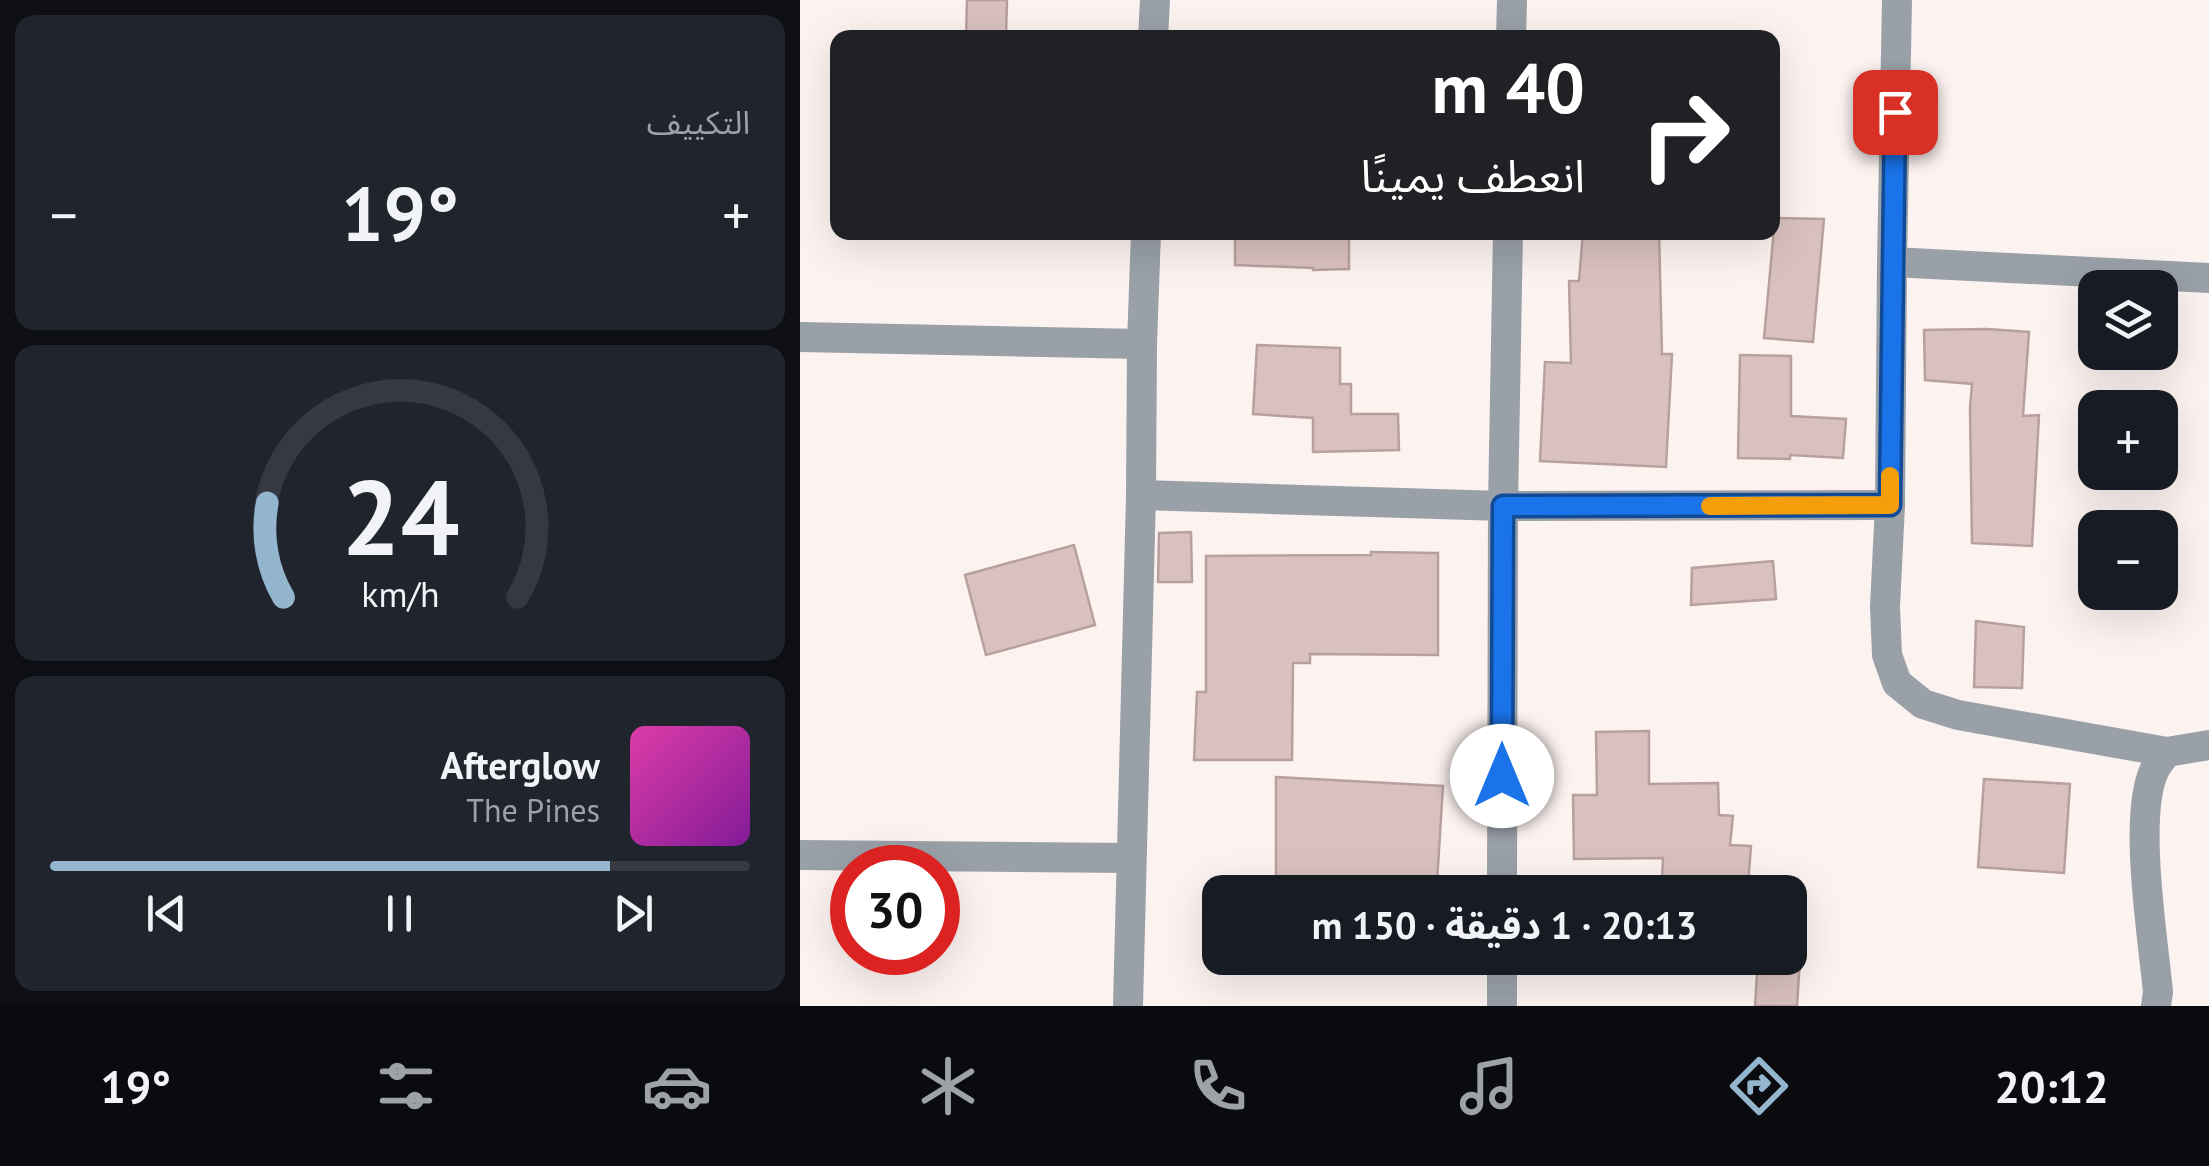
<!DOCTYPE html>
<html lang="ar">
<head>
<meta charset="utf-8">
<style>
	:root { --surface:#171b24; --page:#20242c; --text:#f1f3f6; --muted:#9ea1a6; --line:#363941; --accent:#94b5ce }
	body { margin:0; font-family:"PT Sans","Noto Sans Arabic",sans-serif; background:var(--page); color:var(--text); direction:rtl; height:100vh; display:flex; flex-direction:column; font-size:38px; white-space:nowrap }
	* { box-sizing:border-box; margin:0 }
	p { font-size:32px; color:var(--muted) }
	.icon { flex:none; width:55px; height:55px; fill:none; stroke:currentColor; stroke-width:2; stroke-linecap:round; stroke-linejoin:round }
	.map { position:relative; flex:1; overflow:hidden; direction:ltr }
	.details { display:flex; flex-direction:column; gap:15px; padding:15px; background:#0d0f14; width:800px }
	.details>* { flex:none }
	.banner { position:absolute; left:30px; top:30px; width:950px; height:210px; border-radius:20px; box-shadow:0 10px 40px #0002; direction:rtl; background:#202124; color:#fff; overflow:hidden }
	.tools { position:absolute; left:1278px; top:270px; display:grid; gap:20px }
	.tools a { display:grid; place-items:center; width:100px; height:100px; border-radius:20px; background:var(--surface); box-shadow:0 10px 40px #0002; font-size:50px }
	.speed { position:absolute; left:30px; top:845px; display:flex; gap:20px; font-size:50px; font-weight:700; text-align:center }
	.speed>* { display:grid; place-content:center; width:130px; height:130px; border-radius:50%; background:var(--surface); box-shadow:0 10px 40px #0002; line-height:1 }
	.speed .limit { border:15px solid #d22; background:#fff; color:#111 }
	.pin { position:absolute; display:grid; place-items:center; width:85px; height:85px; color:#fff; margin:-42px; border-radius:20px; box-shadow:0 5px 15px #0006 }
	.me { position:absolute; width:110px; margin:-55px; rotate:0deg; stroke-linejoin:round; filter:drop-shadow(0 0 8px #0008) }
	.turn { display:flex; align-items:center; gap:35px; height:210px; padding:0 30px; font-size:45px }
	.turn .icon { width:130px; height:130px; stroke-width:2.5 }
	.turn b { display:block; font-size:70px; line-height:85px }
	.big { font-size:75px; font-weight:700; line-height:1.1 }
	.details .tile { flex:1; display:flex; flex-direction:column; justify-content:center; gap:15px; min-width:0; padding:0 35px; border-radius:20px; background:var(--page) }
	.details .dial { align-items:center; gap:0 }
	.dial svg { height:260px; overflow:visible; fill:none; stroke:var(--line); stroke-width:7; stroke-linecap:round; text-anchor:middle }
	.dial text { fill:var(--text); stroke:none }
	.song { display:flex; align-items:center; gap:30px }
	.cover { width:120px; height:120px; border-radius:15px; background:linear-gradient(135deg,hsl(320 70% 55%),hsl(290 70% 35%)) }
	.played { height:10px; border-radius:5px; background:linear-gradient(90deg,var(--accent) 80%,var(--line) 80%) }
	.keys { display:flex; justify-content:space-around; direction:ltr }
	.heat { display:flex; justify-content:space-between; align-items:center; font-size:55px; direction:ltr }
	.trip { position:absolute; left:402px; top:875px; width:605px; height:100px; border-radius:20px; background:var(--surface); box-shadow:0 10px 40px #0002; font-weight:700; line-height:100px; text-align:center; direction:rtl }
	.dock { display:flex; height:160px; justify-content:space-around; align-items:center; background:#090b0e; color:var(--muted) }
	.dock .icon { width:70px; height:70px }
	.dock .selected { color:var(--accent) }
	.dock b { font-size:45px; color:var(--text) }
	main { display:flex; flex:1; min-height:0 }
	.map>svg:first-child { display:block }
</style>
</head>
<body>
<main>
<div class="map">
<svg width="1409" height="1006" viewBox="0 0 1409 1006">
	<rect width="100%" height="100%" fill="#fcf2f0"/>
	<g fill="#d9c1be" stroke="#b8a09d" stroke-width="2.5">
		<path d="M 167,0 L 207,0 L 206,38 L 166,38 Z"/>
		<path d="M 975,218 L 1024,219 L 1013,342 L 964,338 Z"/>
		<path d="M 435,232 L 549,232 L 549,269 L 513,270 L 513,268 L 435,265 Z"/>
		<path d="M 783,232 L 859,232 L 862,354 L 872,354 L 866,467 L 740,461 L 745,362 L 771,363 L 769,281 L 779,281 Z"/>
		<path d="M 1187,329 L 1229,332 L 1223,416 L 1239,415 L 1232,546 L 1172,543 L 1170,408 L 1172,384 L 1125,380 L 1124,330 Z"/>
		<path d="M 457,345 L 540,348 L 540,384 L 551,384 L 551,414 L 598,414 L 599,450 L 513,452 L 513,418 L 453,414 Z"/>
		<path d="M 940,355 L 991,356 L 991,416 L 1046,419 L 1043,458 L 990,455 L 990,459 L 938,458 Z"/>
		<path d="M 391,532 L 392,582 L 358,582 L 359,533 Z"/>
		<path d="M 274,545 L 295,625 L 186,655 L 165,575 Z"/>
		<path d="M 571,552 L 638,553 L 638,655 L 510,654 L 510,663 L 493,663 L 492,760 L 394,760 L 397,692 L 406,692 L 406,556 L 571,555 Z"/>
		<path d="M 973,561 L 976,599 L 891,605 L 892,568 Z"/>
		<path d="M 1176,621 L 1224,627 L 1222,688 L 1174,687 Z"/>
		<path d="M 849,731 L 849,784 L 918,783 L 919,815 L 933,816 L 930,845 L 951,846 L 948,885 L 862,880 L 863,858 L 774,859 L 773,795 L 797,795 L 796,732 Z"/>
		<path d="M 476,777 L 643,786 L 637,882 L 538,877 L 476,878 Z"/>
		<path d="M 1184,779 L 1270,784 L 1264,873 L 1178,867 Z"/>
		<path d="M 958,958 L 1000,958 L 997,1006 L 955,1006 Z"/>
	</g>
	<g fill="none" stroke-linecap="round" stroke-linejoin="round">
		<g stroke="#99a0a7" stroke-width="30">
			<path d="M 1097,0 L 1092,262 L 1090,505 L 1085,607 L 1087,655 L 1097,683 L 1123,704 L 1158,715 L 1367,752"/>
			<path d="M 353,38 L 355,0"/>
			<path d="M 711,38 L 712,0"/>
			<path d="M 1092,262 L 1409,278"/>
			<path d="M 0,337 L 342,344"/>
			<path d="M 341,495 L 703,506 L 1090,505"/>
			<path d="M 0,855 L 331,858"/>
			<path d="M 702,892 L 703,506 L 708,232"/>
			<path d="M 328,1006 L 341,495 L 342,344 L 346,232"/>
			<path d="M 702,1006 L 702,958"/>
			<path d="M 1356,1006 L 1358,992 C 1353,939 1333,817 1354,771 C 1357,764 1363,758 1367,752 L 1409,745"/>
		</g>
	</g>
	<g fill="none" stroke-linecap="round" stroke-linejoin="round">
		<defs>
			<path id="route" d="M 702,776 L 703,506 L 1090,505 L 1095,112"/>
		</defs>
		<use href="#route" stroke="#114b97" stroke-width="25"/>
		<use href="#route" stroke="#1a73e8" stroke-width="18"/>
		<path stroke="#f59e0b" stroke-width="18" d="M 910,506 L 1090,505 L 1090,476"/>
	</g>
</svg>
<div class="tools">
<a><svg class="icon" aria-label="layers" viewBox="0 0 24 24"><path d="M12 4l9 5-9 5-9-5zM3 14l9 5 9-5"/></svg></a>
<a>+</a>
<a>−</a>
</div>
<div class="speed"><div class="limit">30</div></div>
<div class="pin" style="left:1095px;top:112px;background:#d93025"><svg class="icon" aria-label="arrive" viewBox="0 0 24 24"><path d="M6 21V4h12l-3 4 3 4H6"/></svg></div>
<svg class="me" style="left:702px;top:776px" viewBox="-20 -20 40 40"><circle r="19" fill="#fff"/><path d="M0-13L10 11 0 6-10 11z" fill="#1a73e8"/></svg>
<div class="trip">20:13 · 1 دقيقة · 150 m</div>
<div class="banner">
<div class="turn"><svg class="icon" aria-label="right" viewBox="0 0 24 24"><path d="M7 20v-9h11M14 6l5 5-5 5"/></svg><div><b>40 m</b>انعطف يمينًا</div></div>
</div>
</div>
<section class="details">
<div class="tile"><p>التكييف</p>
<div class="heat"><a>−</a><b class="big">19°</b><a>+</a></div>
</div>
<div class="tile dial"><svg viewBox="0 0 100 80">
<path d="M14 69A42 42 0 1 1 86 69"/>
<path d="M14 69A42 42 0 0 1 9 40" stroke="#94b5ce"/>
<text x="50" y="56" font-size="32" font-weight="700">24</text>
<text x="50" y="72" font-size="11">km/h</text>
</svg></div>
<div class="tile">
<div class="song"><i class="cover"></i><div><b>Afterglow</b><p>The Pines</p></div></div>
<div class="played"></div>
<div class="keys"><svg class="icon" aria-label="previous" viewBox="0 0 24 24"><path d="M18 5L8 12l10 7zM5 5v14"/></svg><svg class="icon" aria-label="pause" viewBox="0 0 24 24"><path d="M8 5v14M16 5v14"/></svg><svg class="icon" aria-label="next" viewBox="0 0 24 24"><path d="M6 5l10 7-10 7zM19 5v14"/></svg></div>
</div>
</section>
</main>
<nav class="dock">
<b>20:12</b>
<svg class="icon selected" aria-label="directions" viewBox="0 0 24 24"><path d="M12 3l9 9-9 9-9-9zM9 14v-3h6M13 9l2 2-2 2"/></svg>
<svg class="icon" aria-label="music" viewBox="0 0 24 24"><path d="M9 18V5l10-2v13"/><circle cx="6" cy="18" r="3"/><circle cx="16" cy="16" r="3"/></svg>
<svg class="icon" aria-label="phone" viewBox="0 0 24 24"><path d="M5 4h4l2 5-3 2q2 4 5 5l2-3 5 2v4C11 20 4 13 5 4z"/></svg>
<svg class="icon" aria-label="climate" viewBox="0 0 24 24"><path d="M12 3v18M4 7l16 10M4 17L20 7"/></svg>
<svg class="icon" aria-label="car" viewBox="0 0 24 24"><path d="M5 17H2v-5l4-1 3-4h7l3 4 3 1v5h-3M9 17h6M6 11h13"/><circle cx="7" cy="17" r="2"/><circle cx="17" cy="17" r="2"/></svg>
<svg class="icon" aria-label="filters" viewBox="0 0 24 24"><path d="M4 7h16M4 17h16"/><circle cx="9" cy="7" r="2"/><circle cx="15" cy="17" r="2"/></svg>
<b>19°</b>
</nav>
</body>
</html>
